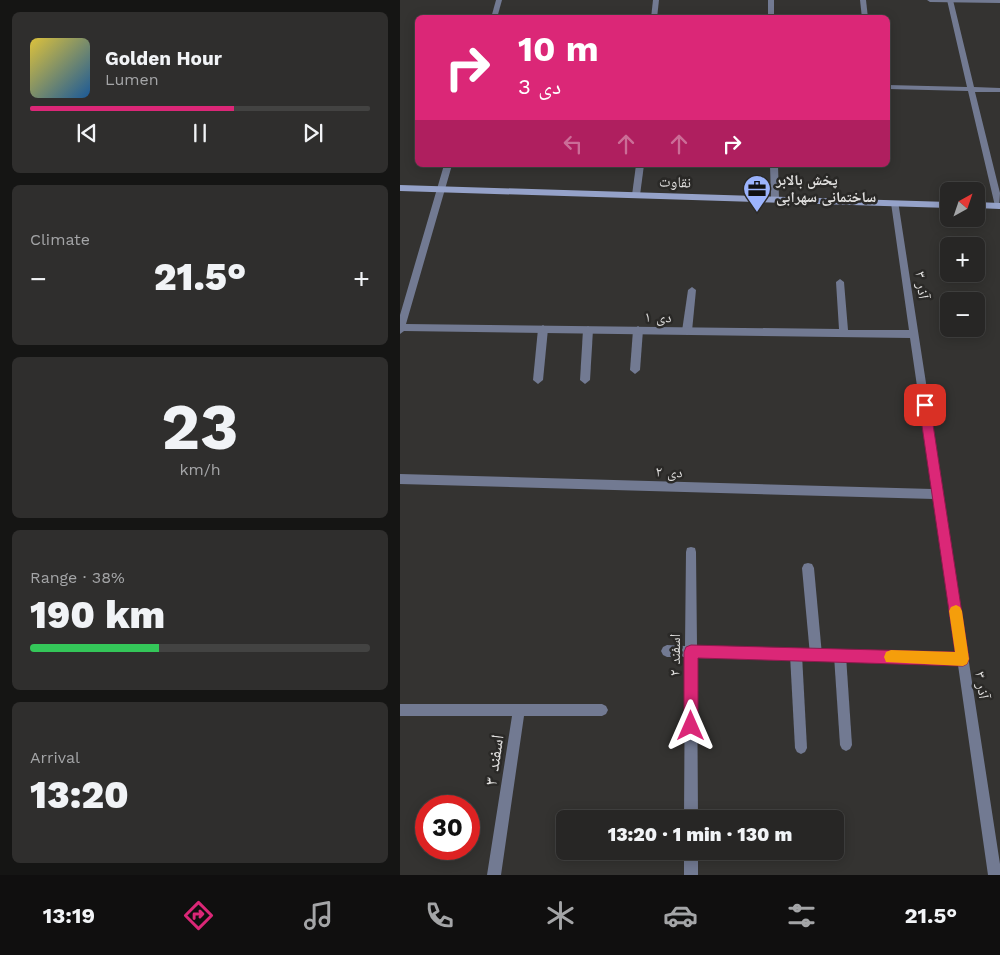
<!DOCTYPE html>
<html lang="en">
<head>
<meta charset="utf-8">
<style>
	:root { --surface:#272625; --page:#2f2e2d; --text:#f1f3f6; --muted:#a4a5a7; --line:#434342; --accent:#db2777 }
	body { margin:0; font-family:"Work Sans","Noto Naskh Arabic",sans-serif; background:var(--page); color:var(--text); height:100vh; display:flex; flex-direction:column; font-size:19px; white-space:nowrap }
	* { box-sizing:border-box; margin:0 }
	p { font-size:16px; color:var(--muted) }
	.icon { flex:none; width:28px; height:28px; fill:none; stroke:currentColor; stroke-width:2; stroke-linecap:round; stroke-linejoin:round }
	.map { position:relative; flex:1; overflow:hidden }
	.drawer { display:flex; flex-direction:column; gap:12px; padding:12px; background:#151514; width:400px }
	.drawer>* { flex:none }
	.hud { position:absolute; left:15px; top:15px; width:475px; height:152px; border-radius:8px; box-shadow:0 2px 12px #0003,0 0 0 1px var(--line); background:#db2777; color:#fff; overflow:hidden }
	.needle { width:32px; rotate:40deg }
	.buttons { position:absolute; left:540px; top:182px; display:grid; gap:10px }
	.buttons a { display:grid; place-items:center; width:45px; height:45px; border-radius:8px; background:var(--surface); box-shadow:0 2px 12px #0003,0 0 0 1px var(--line); font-size:25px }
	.speed { position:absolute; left:15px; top:795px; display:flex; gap:10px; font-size:25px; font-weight:700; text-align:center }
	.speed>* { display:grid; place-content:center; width:65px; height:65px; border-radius:50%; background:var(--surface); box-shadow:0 2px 12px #0003,0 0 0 1px var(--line); line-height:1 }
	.speed .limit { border:8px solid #d22; background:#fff; color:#111 }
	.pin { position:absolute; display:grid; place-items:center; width:42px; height:42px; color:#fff; margin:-21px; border-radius:10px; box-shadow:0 2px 8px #0006 }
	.me { position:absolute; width:55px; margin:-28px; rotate:0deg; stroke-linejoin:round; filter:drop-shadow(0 0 4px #0008) }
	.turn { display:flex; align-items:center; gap:18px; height:105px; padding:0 20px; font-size:22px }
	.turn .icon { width:65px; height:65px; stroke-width:2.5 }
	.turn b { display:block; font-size:35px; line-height:42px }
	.lanes { display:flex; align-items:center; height:48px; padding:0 20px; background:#0003; justify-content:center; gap:25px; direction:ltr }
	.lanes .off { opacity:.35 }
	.big { font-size:38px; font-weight:800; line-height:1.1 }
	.drawer .card { flex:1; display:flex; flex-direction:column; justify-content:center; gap:8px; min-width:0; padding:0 18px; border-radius:8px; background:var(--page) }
	.drawer .dial { align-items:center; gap:0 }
	.dial b { font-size:65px; line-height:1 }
	.song { display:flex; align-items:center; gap:15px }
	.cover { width:60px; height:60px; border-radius:8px; background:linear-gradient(135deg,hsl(50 70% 55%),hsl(210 70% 35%)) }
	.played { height:5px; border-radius:2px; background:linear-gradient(90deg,var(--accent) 60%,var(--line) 60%) }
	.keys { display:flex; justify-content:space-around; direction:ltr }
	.heat { display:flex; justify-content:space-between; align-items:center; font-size:28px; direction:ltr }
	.charge { height:8px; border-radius:4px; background:linear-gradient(90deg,#34c759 38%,var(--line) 0) }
	.trip { position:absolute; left:156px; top:810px; width:288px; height:50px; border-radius:8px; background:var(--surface); box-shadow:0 2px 12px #0003,0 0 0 1px var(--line); font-weight:800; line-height:50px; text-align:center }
	.tab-bar { display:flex; height:80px; justify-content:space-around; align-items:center; background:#100f0f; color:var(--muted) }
	.tab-bar .icon { width:35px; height:35px }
	.tab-bar .on { color:var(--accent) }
	.tab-bar b { font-size:22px; color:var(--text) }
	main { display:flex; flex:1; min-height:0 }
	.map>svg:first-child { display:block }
</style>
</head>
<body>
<main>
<section class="drawer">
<div class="card">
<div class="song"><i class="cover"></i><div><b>Golden Hour</b><p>Lumen</p></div></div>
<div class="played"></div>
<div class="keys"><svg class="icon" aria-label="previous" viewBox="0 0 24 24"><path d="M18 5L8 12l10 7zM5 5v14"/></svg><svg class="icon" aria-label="pause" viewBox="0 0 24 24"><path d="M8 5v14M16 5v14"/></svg><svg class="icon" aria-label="next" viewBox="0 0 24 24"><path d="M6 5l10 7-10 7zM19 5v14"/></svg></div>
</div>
<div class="card"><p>Climate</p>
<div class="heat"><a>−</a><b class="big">21.5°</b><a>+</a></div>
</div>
<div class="card dial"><b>23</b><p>km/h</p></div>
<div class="card"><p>Range · 38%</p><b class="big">190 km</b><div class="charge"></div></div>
<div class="card"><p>Arrival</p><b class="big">13:20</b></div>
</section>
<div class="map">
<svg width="600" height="875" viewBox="0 0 600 875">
	<rect width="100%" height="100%" fill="#343331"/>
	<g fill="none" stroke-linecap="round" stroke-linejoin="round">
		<g fill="#727a92" fill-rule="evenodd">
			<rect x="368" y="0" width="6" height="18"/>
			<path d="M 460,0 L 466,0 L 468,18 L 462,18 Z"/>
			<path d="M 547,0 L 553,0 L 574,87 L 600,88 L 600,92 L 575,92 L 600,193 L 599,209 L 595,206 L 568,91 L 488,89 L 488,85 L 567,87 Z"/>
			<path d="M 370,165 L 378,165 L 379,199 L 375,202 L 371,199 Z"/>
			<path d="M 292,287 L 296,290 L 292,331 L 287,335 L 282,331 L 288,290 Z"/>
			<path d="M 143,325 L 148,329 L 143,380 L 138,384 L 133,380 L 138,329 Z"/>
			<path d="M 188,326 L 193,330 L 190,380 L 185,384 L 180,380 L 183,330 Z"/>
			<path d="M 238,326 L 243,330 L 240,370 L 235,374 L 230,370 L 233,330 Z"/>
			<path d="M 408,563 L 412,564 L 414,568 L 422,655 L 420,659 L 416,661 L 412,659 L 410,655 L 402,568 L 404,564 Z"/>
			<path d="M 396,649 L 400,651 L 402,655 L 407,748 L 405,752 L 401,754 L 397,752 L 395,748 L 390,655 L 392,651 Z"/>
			<path d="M 440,650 L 444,652 L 446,656 L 452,745 L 450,749 L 446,751 L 442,749 L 440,745 L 434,656 L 436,652 Z"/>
		</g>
		<g fill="#727a92" fill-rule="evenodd">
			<path d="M 96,0 L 102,0 L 97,18 L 91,18 Z"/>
			<path d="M 253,0 L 259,0 L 257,18 L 251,18 Z"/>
			<path d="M 527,0 L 600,0 L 600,3 L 530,2 Z"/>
			<path d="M 44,165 L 52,165 L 6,324 L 439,329 L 436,282 L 440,279 L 444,282 L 448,330 L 509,330 L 491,203 L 492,201 L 498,201 L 600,864 L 600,875 L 588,875 L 558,665 L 297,658 L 298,819 L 284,819 L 285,657 L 267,657 L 263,655 L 261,651 L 263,647 L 267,645 L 285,646 L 286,552 L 287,548 L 291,547 L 295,548 L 296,552 L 297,646 L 556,653 L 534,499 L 0,484 L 0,474 L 532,489 L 510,338 L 4,331 L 0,334 L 0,315 Z"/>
			<path d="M 236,165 L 244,165 L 240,195 L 236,198 L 232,195 Z"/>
			<path d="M 0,704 L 202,704 L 206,706 L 208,710 L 206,714 L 202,716 L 124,716 L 101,875 L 87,875 L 112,716 L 0,716 Z"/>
			<rect x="284" y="851" width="14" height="24"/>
		</g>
		<g fill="#95a2c9" fill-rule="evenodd">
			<path d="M 0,185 L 549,202 L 549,208 L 0,191 Z"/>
			<path d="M 576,202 L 600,203 L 600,209 L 576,208 Z"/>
		</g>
	</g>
	<path fill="#db2777" stroke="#8e194d" d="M 525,401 L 530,405 L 569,659 L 567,664 L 563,666 L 298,658 L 298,726 L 296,731 L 291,733 L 286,731 L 284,726 L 284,652 L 286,647 L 291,645 L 555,652 L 519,405 Z"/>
	<path fill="#f59e0b" d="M 556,605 L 560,607 L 562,611 L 569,659 L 567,664 L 563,666 L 486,662 L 484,657 L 486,652 L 491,650 L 555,652 L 549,611 L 551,607 Z"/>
	<defs>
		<symbol id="office-pin" viewBox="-11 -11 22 30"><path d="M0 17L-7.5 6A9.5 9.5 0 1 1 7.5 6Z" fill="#9cb4fd" stroke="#2a2927"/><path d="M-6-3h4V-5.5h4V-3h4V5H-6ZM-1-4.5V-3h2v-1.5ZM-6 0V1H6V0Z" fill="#111"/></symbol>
	</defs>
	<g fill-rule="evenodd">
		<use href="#office-pin" x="341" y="173" width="32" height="43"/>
	</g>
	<g text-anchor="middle" stroke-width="5" stroke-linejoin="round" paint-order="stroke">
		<g font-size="15" font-weight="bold" fill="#dfdedd" stroke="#2a2927" text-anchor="start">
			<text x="376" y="185">پخش بالابر<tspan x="376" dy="17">ساختمانی سهرابی</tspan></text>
		</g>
		<g font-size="15" fill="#dfdedd" stroke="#2a2927">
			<text transform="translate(275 182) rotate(2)" y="5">نقاوت</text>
			<text transform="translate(522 285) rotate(82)" y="5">آذر ۳</text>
			<text transform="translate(258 317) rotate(1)" y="5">دی ۱</text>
			<text transform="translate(269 472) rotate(2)" y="5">دی ۲</text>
			<text transform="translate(275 655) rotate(-90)" y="5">اسفند ۲</text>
			<text transform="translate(582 685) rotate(81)" y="5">آذر ۳</text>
		</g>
		<g font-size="18" fill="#dfdedd" stroke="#2a2927">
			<text transform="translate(94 760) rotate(-82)" y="6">اسفند ۳</text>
		</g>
	</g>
</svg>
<div class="buttons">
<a><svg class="needle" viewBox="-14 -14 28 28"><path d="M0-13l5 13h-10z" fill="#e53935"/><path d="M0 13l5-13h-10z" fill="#a4a5a7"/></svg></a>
<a>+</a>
<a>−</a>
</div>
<div class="speed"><div class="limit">30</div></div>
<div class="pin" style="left:525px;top:405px;background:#d93025"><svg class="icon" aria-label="arrive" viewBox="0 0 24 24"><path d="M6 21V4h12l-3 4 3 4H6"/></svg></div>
<svg class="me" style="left:291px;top:726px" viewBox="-20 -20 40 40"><path d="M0-17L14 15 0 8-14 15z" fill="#db2777" stroke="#fff" stroke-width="4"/></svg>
<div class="trip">13:20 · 1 min · 130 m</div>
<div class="hud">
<div class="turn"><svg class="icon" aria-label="right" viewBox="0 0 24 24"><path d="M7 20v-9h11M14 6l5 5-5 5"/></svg><div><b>10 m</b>دی 3</div></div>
<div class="lanes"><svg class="icon off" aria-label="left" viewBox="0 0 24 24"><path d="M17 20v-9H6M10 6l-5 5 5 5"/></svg><svg class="icon off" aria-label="ahead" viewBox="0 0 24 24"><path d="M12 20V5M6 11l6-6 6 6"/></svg><svg class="icon off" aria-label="ahead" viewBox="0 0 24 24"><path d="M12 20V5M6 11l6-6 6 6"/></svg><svg class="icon" aria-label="right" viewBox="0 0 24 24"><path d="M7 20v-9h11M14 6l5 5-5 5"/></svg></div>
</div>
</div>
</main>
<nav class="tab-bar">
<b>13:19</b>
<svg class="icon on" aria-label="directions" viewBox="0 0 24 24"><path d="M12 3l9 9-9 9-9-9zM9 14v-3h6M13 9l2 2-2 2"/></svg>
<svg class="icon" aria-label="music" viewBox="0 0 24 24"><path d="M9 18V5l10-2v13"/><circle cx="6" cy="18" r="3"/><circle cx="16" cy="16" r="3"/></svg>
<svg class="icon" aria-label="phone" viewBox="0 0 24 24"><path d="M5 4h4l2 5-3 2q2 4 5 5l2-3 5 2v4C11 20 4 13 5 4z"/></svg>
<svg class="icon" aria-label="climate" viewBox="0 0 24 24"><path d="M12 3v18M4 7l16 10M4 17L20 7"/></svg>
<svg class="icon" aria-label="car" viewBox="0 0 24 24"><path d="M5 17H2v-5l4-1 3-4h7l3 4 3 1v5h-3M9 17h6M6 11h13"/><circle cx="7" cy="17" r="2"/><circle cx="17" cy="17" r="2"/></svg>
<svg class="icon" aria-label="filters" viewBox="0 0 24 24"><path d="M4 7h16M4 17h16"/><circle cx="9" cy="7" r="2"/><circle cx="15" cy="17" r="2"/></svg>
<b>21.5°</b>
</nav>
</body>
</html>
